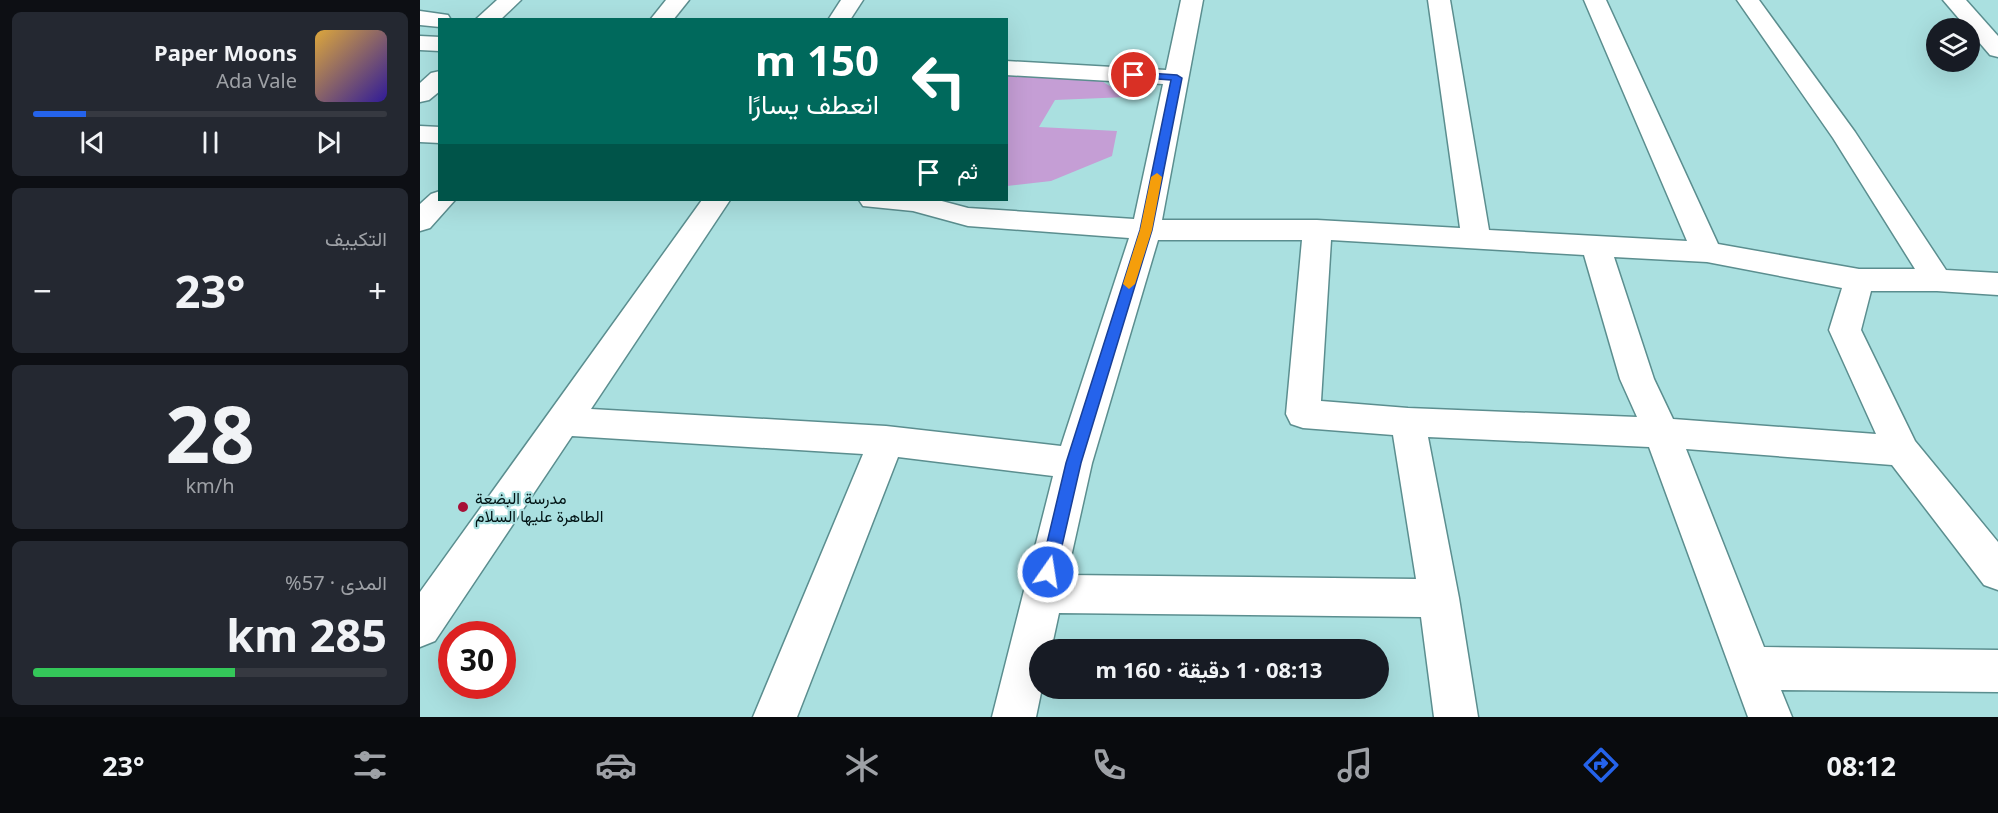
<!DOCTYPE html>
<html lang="ar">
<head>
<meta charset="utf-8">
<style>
	:root { --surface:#171b24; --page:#242831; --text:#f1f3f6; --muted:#9ea1a6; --line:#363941; --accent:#2563eb }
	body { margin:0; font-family:"Noto Sans",Vazirmatn,sans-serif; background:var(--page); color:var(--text); direction:rtl; height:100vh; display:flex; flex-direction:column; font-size:22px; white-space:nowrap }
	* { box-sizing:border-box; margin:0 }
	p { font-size:20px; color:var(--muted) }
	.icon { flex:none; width:33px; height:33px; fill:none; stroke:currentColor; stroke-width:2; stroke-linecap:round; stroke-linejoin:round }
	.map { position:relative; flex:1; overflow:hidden; direction:ltr }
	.drawer { display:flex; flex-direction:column; gap:12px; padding:12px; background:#0d0f14; width:420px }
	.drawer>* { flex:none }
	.hud { position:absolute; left:18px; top:18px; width:570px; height:183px; border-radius:0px; box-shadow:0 6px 24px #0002; direction:rtl; background:#00695c; color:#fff; overflow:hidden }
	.tools { position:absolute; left:1506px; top:18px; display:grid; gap:12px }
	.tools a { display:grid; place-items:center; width:54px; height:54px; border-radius:50%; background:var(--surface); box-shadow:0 6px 24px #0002; font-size:30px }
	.speed { position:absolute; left:18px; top:621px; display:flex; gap:12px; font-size:30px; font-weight:700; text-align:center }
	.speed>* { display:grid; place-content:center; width:78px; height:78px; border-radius:50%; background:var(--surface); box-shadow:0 6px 24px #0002; line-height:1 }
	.speed .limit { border:9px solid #d22; background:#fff; color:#111 }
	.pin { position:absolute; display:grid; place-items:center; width:51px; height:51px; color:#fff; margin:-26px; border:3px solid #fff; border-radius:50%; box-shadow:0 2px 6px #0007 }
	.me { position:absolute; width:66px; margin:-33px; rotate:13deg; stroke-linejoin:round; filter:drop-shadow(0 0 4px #0008) }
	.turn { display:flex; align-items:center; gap:21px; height:126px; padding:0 30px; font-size:27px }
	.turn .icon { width:78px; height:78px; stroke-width:2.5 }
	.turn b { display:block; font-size:42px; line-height:51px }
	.then { display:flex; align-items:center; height:57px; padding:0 30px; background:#0003; gap:12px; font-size:22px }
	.big { font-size:45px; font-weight:700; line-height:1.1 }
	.drawer .widget { flex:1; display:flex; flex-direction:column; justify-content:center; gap:9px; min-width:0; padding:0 21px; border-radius:9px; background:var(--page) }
	.drawer .dial { align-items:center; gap:0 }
	.dial b { font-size:78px; line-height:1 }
	.song { display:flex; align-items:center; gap:18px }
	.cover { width:72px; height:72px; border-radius:9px; background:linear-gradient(135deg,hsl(40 70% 55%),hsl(250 70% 35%)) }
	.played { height:6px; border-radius:3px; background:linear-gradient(90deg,var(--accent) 15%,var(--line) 15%) }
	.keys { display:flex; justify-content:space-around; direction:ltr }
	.heat { display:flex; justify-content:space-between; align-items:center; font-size:33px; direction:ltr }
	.charge { height:9px; border-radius:4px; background:linear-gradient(90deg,#34c759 57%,var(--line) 0) }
	.trip { position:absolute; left:609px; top:639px; width:360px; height:60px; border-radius:30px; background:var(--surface); box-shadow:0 6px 24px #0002; font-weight:700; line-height:60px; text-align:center; direction:rtl }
	.tabs { display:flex; height:96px; justify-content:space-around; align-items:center; background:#090b0e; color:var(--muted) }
	.tabs .icon { width:42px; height:42px }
	.tabs .selected { color:var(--accent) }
	.tabs b { font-size:27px; color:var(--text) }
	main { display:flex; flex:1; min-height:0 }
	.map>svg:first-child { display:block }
</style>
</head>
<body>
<main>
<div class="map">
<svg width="1578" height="717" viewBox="0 0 1578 717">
	<rect width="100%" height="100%" fill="#aae0e0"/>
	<path fill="#c59ed5" d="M 587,67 L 666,71 L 707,97 L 635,100 L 619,127 L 697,131 L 692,156 L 631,181 L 587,186 Z"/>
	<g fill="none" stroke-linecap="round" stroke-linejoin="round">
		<defs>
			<g id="minor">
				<path d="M 77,0 L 101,0 L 80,20 L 55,20 Z"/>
				<path d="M 246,0 L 269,0 L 253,20 L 230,20 Z"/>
				<path d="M 421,0 L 443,0 L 430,20 L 408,20 Z"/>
				<path d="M 761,0 L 783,0 L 742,220 L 897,220 L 1040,228 L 1008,0 L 1030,0 L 1069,230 L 1267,241 L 1164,0 L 1186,0 L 1298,244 L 1439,269 L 1495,269 L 1413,138 L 1317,0 L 1339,0 L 1435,132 L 1526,270 L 1578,273 L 1578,295 L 1517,291 L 1451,291 L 1441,330 L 1495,441 L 1578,542 L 1578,590 L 1564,585 L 1472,465 L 1266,449 L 1344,647 L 1578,650 L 1578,692 L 1361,690 L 1372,717 L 1328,717 L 1229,447 L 1008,437 L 1039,598 L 1058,717 L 1014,717 L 1001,617 L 639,613 L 631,650 L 620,650 L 620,688 L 622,688 L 616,717 L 572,717 L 633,476 L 478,457 L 377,717 L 333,717 L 443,454 L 152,436 L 15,641 L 0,647 L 0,592 L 282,200 L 310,200 L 171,409 L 466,426 L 641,446 L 709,238 L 548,226 L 493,211 L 443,206 L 439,200 L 518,200 L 548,208 L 714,219 L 743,84 L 586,75 L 586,61 L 746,70 ZM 738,240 L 882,240 L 866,414 L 871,424 L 883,428 L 973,435 L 996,579 L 647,575 L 672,463 ZM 911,240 L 1164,255 L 1200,379 L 1217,417 L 988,408 L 901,401 ZM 1194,257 L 1287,262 L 1422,288 L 1409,330 L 1456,434 L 1253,419 L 1234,379 Z"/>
				<path d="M 1523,0 L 1546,0 L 1578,36 L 1578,57 L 1570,55 Z"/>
				<path d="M 0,11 L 28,15 L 31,20 L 20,20 L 20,27 L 0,25 Z"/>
				<path d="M 0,36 L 20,37 L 20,51 L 0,50 Z"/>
				<path d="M 20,71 L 20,91 L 9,100 L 0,102 L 0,83 L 11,73 Z"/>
				<path d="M 0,126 L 20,127 L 20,143 L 0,142 Z"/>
				<path d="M 20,191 L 20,200 L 35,200 L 10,228 L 0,231 L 0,204 L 11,194 Z"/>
			</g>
		</defs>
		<use href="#minor" stroke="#5b8e8f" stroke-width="3"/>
		<use href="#minor" fill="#fff" fill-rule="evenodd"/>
	</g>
	<path fill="#2563eb" stroke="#184099" stroke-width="1.5" d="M 714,72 L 757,75 L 762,78 L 732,230 L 661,463 L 636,572 L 634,577 L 628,580 L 622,577 L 620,572 L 646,463 L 720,230 L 751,80 L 711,77 L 711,73 Z"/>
	<path fill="#f59e0b" d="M 737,173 L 742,177 L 732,230 L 715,284 L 709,289 L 703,284 L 720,230 L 731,177 Z"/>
	<circle fill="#a70f36" stroke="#aae0e0" stroke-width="2" cx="43" cy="507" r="6"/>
	<g text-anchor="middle" stroke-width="4.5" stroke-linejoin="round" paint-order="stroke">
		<g font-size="16" fill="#011314" stroke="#aae0e0" text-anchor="start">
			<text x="55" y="504">مدرسة البضعة<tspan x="55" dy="18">الطاهرة عليها السلام</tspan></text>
		</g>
	</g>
</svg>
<div class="tools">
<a><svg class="icon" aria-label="layers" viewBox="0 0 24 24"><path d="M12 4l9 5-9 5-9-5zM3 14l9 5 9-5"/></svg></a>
</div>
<div class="speed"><div class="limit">30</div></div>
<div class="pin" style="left:714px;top:75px;background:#d93025"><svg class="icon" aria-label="arrive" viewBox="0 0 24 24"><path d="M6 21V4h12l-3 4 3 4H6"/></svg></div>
<svg class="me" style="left:628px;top:572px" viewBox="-20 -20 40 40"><circle r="17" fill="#2563eb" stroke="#fff" stroke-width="3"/><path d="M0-11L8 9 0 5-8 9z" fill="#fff"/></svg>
<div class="trip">08:13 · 1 دقيقة · 160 m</div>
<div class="hud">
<div class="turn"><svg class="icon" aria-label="left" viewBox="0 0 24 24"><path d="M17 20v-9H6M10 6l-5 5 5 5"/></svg><div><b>150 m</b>انعطف يسارًا</div></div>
<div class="then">ثم<svg class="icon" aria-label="arrive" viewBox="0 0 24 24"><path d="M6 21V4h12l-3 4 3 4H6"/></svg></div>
</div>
</div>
<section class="drawer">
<div class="widget">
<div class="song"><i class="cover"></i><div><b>Paper Moons</b><p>Ada Vale</p></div></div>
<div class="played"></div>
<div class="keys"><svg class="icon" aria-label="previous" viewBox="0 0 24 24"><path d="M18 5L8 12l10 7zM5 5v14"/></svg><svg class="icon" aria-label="pause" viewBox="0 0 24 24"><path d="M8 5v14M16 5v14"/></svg><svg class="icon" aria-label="next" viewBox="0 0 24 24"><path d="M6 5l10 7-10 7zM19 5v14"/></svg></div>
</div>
<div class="widget"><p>التكييف</p>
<div class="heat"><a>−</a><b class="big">23°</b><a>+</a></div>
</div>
<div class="widget dial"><b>28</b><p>km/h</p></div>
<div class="widget"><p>المدى · 57%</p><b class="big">285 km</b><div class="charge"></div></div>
</section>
</main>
<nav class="tabs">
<b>08:12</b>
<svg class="icon selected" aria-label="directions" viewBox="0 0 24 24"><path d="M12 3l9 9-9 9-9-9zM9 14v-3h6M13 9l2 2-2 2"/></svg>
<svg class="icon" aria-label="music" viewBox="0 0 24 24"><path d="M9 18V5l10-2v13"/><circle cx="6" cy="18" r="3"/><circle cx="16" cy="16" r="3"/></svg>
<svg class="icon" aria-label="phone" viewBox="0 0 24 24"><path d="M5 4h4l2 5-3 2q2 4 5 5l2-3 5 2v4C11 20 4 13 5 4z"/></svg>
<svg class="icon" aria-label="climate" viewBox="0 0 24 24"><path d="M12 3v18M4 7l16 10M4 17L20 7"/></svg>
<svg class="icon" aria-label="car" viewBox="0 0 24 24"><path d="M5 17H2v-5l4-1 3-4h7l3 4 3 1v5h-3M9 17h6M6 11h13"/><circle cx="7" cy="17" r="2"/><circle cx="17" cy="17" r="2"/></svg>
<svg class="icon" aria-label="filters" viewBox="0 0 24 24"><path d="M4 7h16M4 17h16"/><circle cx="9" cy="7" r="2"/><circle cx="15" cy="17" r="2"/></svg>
<b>23°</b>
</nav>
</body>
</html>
